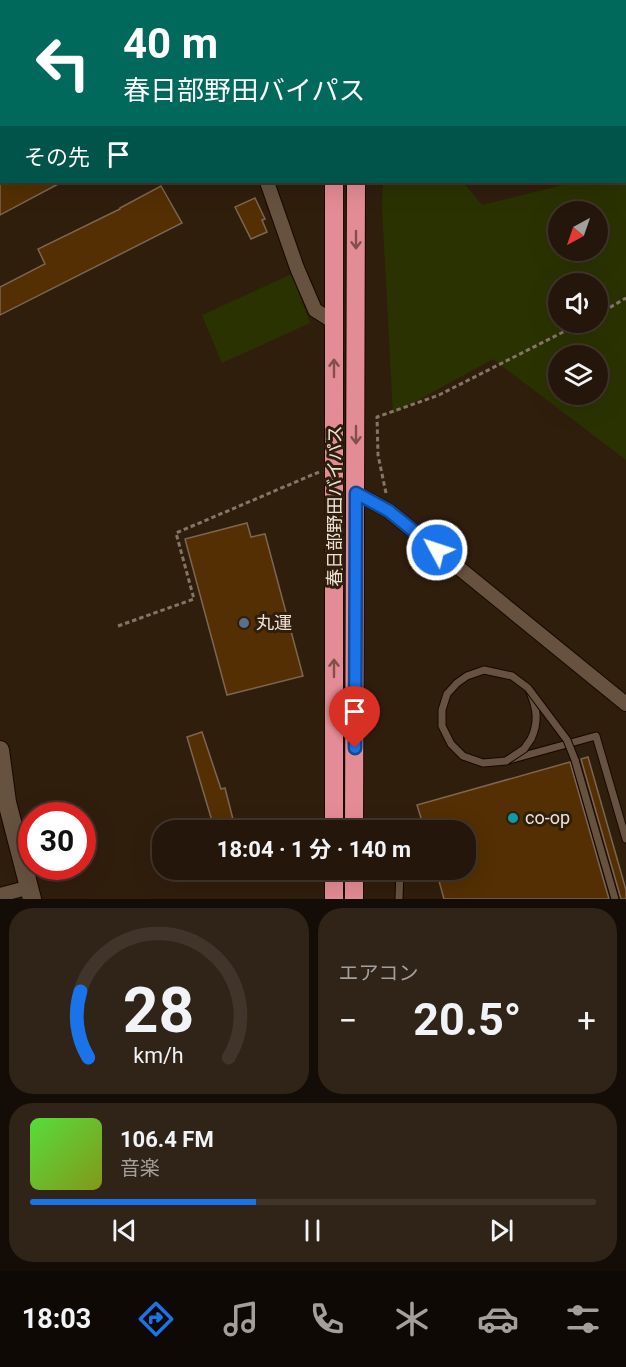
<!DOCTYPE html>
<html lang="ja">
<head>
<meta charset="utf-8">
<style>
	:root { --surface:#24160a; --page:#302318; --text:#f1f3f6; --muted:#a39f9c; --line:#41352b; --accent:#1a73e8 }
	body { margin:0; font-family:Roboto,"Noto Sans JP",sans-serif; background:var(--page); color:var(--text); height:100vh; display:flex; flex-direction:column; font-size:22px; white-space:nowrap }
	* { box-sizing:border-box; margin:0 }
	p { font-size:20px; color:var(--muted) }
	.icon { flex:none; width:33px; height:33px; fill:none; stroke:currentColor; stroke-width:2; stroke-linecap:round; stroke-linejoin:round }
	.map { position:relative; height:899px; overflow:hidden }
	.sheet { display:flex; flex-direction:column; gap:9px; padding:9px; background:#140c06; flex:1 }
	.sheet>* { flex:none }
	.hud { position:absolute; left:0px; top:0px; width:627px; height:183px; box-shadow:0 6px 24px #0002,0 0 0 2px var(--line); background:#00695c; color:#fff; overflow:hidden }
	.needle { width:39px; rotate:220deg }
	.controls { position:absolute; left:548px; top:201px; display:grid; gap:12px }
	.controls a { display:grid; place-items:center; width:60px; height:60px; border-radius:50%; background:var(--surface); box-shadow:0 6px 24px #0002,0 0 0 2px var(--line); font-size:30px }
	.speed { position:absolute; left:18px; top:802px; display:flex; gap:12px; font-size:30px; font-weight:700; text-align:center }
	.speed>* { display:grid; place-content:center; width:78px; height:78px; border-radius:50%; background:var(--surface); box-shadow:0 6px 24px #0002,0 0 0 2px var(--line); line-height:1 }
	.speed .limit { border:9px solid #d22; background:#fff; color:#111 }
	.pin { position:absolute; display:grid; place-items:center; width:51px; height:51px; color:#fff; margin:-62px -26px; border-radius:50% 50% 50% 0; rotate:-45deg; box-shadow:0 0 6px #0007 }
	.pin .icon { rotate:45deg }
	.me { position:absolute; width:66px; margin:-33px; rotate:310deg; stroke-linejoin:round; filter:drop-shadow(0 0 4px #0008) }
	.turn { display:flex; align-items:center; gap:21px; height:126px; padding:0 24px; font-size:27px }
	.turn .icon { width:78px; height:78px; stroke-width:2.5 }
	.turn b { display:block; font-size:42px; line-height:51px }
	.then { display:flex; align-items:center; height:57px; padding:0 24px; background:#0003; gap:12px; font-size:22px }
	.big { font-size:45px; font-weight:700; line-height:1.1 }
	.sheet .card { flex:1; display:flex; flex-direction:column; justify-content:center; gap:9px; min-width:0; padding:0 21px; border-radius:24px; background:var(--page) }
	.sheet .dial { align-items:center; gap:0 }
	.dial svg { height:156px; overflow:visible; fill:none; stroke:var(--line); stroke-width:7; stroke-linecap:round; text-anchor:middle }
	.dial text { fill:var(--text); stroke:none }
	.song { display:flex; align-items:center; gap:18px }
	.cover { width:72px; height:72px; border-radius:9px; background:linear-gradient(135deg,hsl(110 70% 55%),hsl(70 70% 35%)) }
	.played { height:6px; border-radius:3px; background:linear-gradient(90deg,var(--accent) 40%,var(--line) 40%) }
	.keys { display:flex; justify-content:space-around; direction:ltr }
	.heat { display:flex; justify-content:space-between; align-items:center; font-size:33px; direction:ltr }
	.sheet .tiles { flex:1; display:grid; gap:9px; grid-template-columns:1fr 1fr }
	.card:last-child { grid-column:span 2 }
	.trip { position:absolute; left:152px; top:820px; width:324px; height:60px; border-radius:24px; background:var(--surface); box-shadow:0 6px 24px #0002,0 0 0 2px var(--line); font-weight:700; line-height:60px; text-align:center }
	.menu { display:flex; height:96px; justify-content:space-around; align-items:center; background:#0e0904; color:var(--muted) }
	.menu .icon { width:42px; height:42px }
	.menu .on { color:var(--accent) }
	.menu b { font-size:27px; color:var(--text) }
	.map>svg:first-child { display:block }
</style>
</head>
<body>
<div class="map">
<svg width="626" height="899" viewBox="0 0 626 899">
	<rect width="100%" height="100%" fill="#301e0d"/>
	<g fill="#2b3202" fill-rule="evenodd">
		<path d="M 383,182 L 463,182 L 482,205 L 575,182 L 622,182 L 626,183 L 626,460 L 493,359 L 393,414 L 382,207 ZM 558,212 L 597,212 L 597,250 L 558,250 ZM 558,284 L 597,284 L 597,322 L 558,322 ZM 558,356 L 597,356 L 597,394 L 558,394 Z"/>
		<path d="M 292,274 L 310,323 L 222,363 L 202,315 Z"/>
	</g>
	<g fill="#532f03" stroke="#7c6653" stroke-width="1.5">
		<path d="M 0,182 L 62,182 L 0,215 Z"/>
		<path d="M 161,186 L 182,223 L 0,315 L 0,287 L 45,264 L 38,249 L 120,209 L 120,208 Z"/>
		<path d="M 255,198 L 265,219 L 262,220 L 267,232 L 251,239 L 235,207 Z"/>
		<path d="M 247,523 L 251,537 L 265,534 L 303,676 L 227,695 L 185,539 Z"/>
		<path d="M 202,732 L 221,789 L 225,788 L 236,831 L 215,831 L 187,737 Z"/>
		<path d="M 588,757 L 626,890 L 626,899 L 621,899 L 581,759 Z"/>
		<path d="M 570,762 L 609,899 L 444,899 L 436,870 L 465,870 L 465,831 L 425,831 L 417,805 Z"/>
	</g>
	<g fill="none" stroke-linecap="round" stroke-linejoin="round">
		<defs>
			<g id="lane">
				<path d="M 530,692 C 537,709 539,722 531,739"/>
				<path d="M 509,760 L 596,736 L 626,839"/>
				<path d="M 575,760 L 615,899"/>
				<path d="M 399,899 L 400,870"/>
			</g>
			<g id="street">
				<path d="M 203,0 L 203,2"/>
				<path d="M 267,182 L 297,268 L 315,310 L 334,322"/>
				<path d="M 356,493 L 389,511 L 626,704"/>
				<path d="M 0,895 L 30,887"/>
			</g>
			<path id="secondary" d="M 0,750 L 7,802 L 32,899"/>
			<g id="highway">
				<path d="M 335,2 L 335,0"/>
				<path d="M 357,2 L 357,0"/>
				<path d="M 334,831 L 334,182"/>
				<path d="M 354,831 L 356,182"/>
				<path d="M 334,899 L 334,870"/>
				<path d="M 354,899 L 354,870"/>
			</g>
		</defs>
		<use href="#lane" stroke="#170800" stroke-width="9"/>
		<use href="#street" stroke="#170800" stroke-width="16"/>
		<use href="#secondary" stroke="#170800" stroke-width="20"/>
		<use href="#highway" stroke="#170800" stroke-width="20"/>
		<g stroke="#847567" stroke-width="3" stroke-dasharray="4.5 3" stroke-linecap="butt">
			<path d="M 597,315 L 626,298"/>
			<path d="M 386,493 L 378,455 L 377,417 L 439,395 L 583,322"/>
			<path d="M 118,626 L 194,599 L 176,533 L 319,472"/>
		</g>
		<use href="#lane" stroke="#66523f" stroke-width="7"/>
		<use href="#street" stroke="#66523f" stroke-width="14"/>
		<use href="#secondary" stroke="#66523f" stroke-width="18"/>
		<use href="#highway" stroke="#e48c95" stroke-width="18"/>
		<defs>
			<path id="lane-bridge" d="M 531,739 L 524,749 L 506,761 L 483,763 L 463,756 L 451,744 L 442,726 L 442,710 L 447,694 L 457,683 L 467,676 L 484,670 L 512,676 L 528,688 L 567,740 L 575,760"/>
		</defs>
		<use href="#lane-bridge" stroke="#170800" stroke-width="9" stroke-linecap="butt"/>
		<use href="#lane-bridge" stroke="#66523f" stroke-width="7"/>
	</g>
	<defs><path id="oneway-shaft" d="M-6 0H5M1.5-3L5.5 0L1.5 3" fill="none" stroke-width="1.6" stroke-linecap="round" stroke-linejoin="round" transform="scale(1.5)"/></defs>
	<g stroke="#81504a">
		<use href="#oneway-shaft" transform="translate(356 240) rotate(90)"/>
		<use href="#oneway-shaft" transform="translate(334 368) rotate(-90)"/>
		<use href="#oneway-shaft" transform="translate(356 435) rotate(90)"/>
		<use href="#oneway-shaft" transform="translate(334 668) rotate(-90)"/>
	</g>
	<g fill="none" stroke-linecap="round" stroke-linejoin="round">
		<defs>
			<path id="route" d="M 355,748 L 356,493 L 389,511 L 437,550"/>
		</defs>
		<use href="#route" stroke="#114b97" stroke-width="15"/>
		<use href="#route" stroke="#1a73e8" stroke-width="10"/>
	</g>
	<circle fill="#5c6f8a" stroke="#301e0d" stroke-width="2" cx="244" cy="623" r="6"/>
	<circle fill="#0f9aa8" stroke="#301e0d" stroke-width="2" cx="513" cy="818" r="6"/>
	<g text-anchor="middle" stroke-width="6" stroke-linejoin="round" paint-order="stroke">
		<g font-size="18" fill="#eee2d7" stroke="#301e0d">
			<text transform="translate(335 506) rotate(-90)" y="6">春日部野田バイパス</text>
		</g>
		<g font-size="18" fill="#eee2d7" stroke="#301e0d" text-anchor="start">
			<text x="256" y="629">丸運</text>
			<text x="525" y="824">co-op</text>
		</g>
	</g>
</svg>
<div class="controls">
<a><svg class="needle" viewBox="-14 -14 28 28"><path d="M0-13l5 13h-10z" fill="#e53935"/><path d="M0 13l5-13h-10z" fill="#a39f9c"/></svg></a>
<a><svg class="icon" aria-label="sound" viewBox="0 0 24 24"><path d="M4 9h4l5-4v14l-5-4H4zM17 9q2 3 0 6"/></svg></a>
<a><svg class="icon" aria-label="layers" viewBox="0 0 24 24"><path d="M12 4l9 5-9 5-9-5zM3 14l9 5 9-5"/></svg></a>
</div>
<div class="speed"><div class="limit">30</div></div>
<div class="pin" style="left:355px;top:748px;background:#d93025"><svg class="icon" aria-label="arrive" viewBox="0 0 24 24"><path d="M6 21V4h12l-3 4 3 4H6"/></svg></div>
<svg class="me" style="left:437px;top:550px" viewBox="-20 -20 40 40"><circle r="17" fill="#1a73e8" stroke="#fff" stroke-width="3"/><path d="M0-11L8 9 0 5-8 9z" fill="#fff"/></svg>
<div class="trip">18:04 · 1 分 · 140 m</div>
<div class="hud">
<div class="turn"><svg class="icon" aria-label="left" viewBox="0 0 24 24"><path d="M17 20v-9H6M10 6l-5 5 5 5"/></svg><div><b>40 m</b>春日部野田バイパス</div></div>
<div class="then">その先<svg class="icon" aria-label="arrive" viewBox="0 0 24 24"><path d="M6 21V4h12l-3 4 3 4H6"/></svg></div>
</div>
</div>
<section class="sheet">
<div class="tiles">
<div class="card dial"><svg viewBox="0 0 100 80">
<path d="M14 69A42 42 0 1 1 86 69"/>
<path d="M14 69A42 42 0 0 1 10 35" stroke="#1a73e8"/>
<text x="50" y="56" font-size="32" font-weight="700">28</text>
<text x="50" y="72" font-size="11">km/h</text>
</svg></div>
<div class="card"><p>エアコン</p>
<div class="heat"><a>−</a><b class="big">20.5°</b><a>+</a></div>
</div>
<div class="card">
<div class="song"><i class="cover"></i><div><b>106.4 FM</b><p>音楽</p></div></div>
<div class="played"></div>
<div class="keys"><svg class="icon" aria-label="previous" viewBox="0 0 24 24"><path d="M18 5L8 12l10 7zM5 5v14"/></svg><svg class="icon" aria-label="pause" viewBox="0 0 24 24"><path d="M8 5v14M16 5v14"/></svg><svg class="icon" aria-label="next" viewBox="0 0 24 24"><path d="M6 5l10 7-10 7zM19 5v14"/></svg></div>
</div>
</div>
</section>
<nav class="menu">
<b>18:03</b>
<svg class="icon on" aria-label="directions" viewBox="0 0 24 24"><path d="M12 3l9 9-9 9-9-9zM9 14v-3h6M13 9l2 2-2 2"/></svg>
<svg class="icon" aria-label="music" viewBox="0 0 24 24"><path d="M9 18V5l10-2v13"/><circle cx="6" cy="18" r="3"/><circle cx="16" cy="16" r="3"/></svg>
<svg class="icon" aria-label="phone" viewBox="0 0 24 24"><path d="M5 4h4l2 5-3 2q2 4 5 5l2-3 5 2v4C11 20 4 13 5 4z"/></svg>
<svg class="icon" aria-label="climate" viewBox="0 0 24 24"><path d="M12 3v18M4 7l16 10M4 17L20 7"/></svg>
<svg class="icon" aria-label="car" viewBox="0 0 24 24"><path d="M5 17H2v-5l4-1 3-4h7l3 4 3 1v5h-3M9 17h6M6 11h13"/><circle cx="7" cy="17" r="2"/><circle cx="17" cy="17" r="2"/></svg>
<svg class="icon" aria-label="filters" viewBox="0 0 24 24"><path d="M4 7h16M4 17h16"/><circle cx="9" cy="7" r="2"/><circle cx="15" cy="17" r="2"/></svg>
</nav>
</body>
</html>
